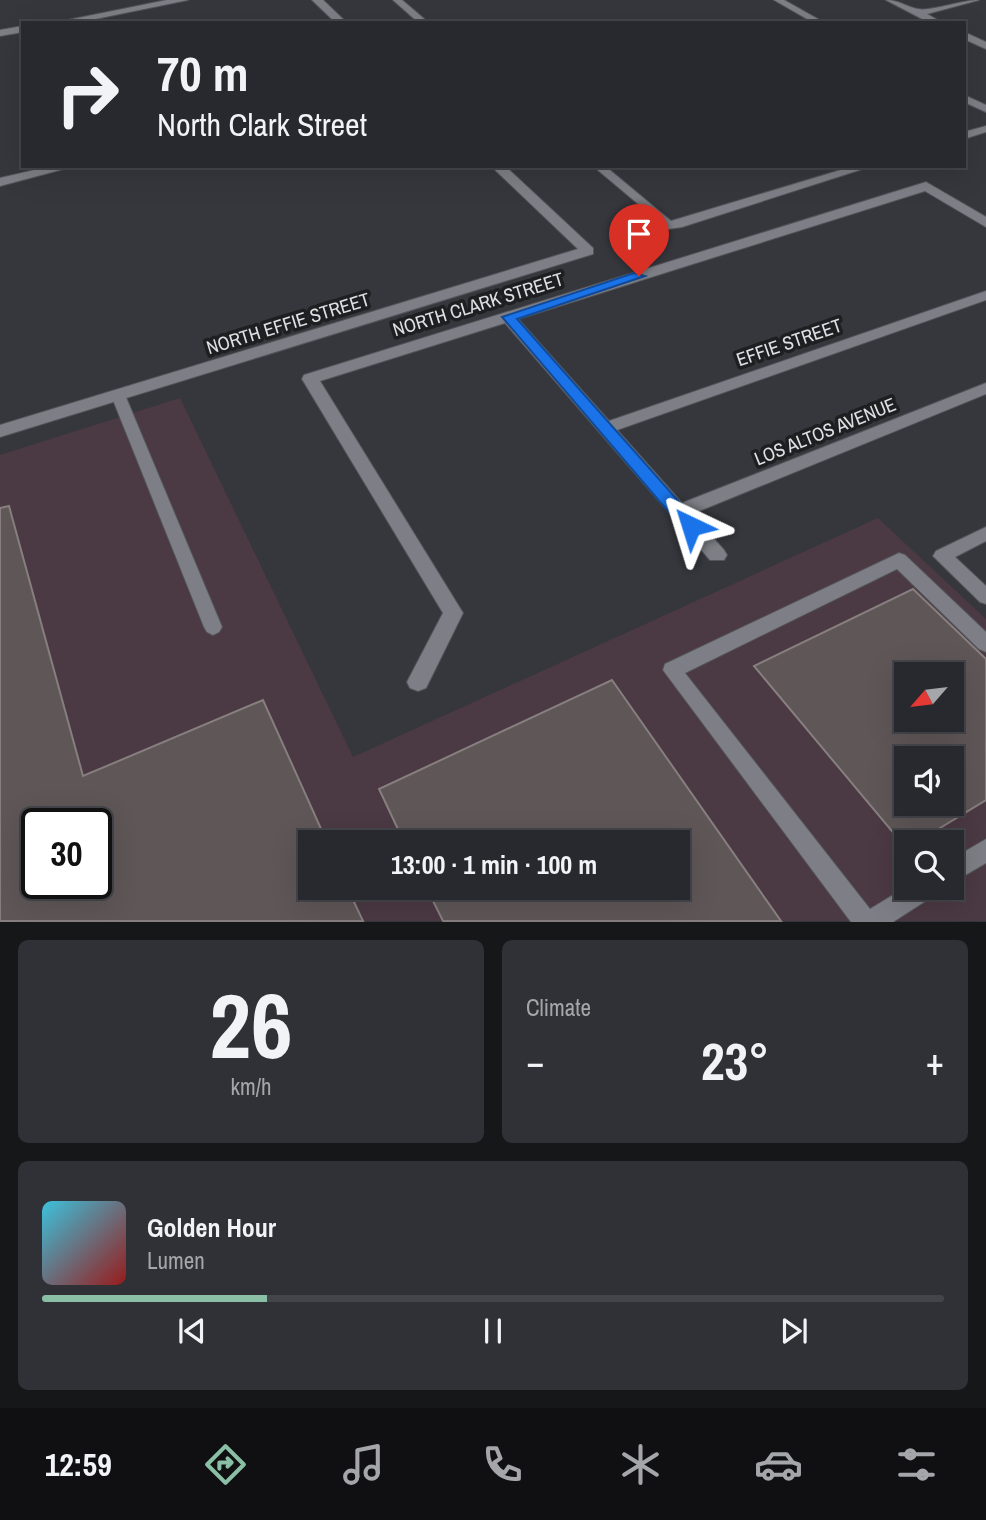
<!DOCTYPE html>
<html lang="en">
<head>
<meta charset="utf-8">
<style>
	:root { --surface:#28292e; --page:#303136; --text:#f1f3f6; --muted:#a5a6aa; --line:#44454a; --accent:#8abfa5 }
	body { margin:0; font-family:"Archivo Narrow",sans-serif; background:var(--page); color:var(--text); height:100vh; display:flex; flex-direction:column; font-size:26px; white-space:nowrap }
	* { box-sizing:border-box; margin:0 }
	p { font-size:23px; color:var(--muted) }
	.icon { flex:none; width:38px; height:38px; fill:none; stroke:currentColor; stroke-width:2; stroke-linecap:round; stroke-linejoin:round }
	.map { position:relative; height:922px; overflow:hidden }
	.sheet { display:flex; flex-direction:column; gap:18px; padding:18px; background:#161719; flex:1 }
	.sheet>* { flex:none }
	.banner { position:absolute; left:21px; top:21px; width:945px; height:147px; border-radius:0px; box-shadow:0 7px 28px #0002,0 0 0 2px var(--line); background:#28292e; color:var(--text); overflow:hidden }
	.needle { width:46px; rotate:242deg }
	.controls { position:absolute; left:894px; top:662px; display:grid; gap:14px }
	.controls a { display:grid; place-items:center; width:70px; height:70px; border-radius:0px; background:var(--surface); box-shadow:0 7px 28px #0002,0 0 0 2px var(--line); font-size:35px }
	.speed { position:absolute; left:21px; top:808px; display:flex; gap:14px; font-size:35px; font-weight:700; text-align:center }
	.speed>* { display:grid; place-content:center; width:91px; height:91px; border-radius:50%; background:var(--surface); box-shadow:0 7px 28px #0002,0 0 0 2px var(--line); line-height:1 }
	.speed .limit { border:4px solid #111; border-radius:10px; background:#fff; color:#111 }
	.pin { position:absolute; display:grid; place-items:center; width:60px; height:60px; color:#fff; margin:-72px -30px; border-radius:50% 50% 50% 0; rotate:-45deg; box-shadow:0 0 7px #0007 }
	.pin .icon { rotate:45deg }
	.me { position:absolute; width:77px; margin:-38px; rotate:319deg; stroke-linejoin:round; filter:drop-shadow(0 0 5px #0008) }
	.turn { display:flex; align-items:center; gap:24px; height:147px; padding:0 21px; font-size:32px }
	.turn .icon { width:91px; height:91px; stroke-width:2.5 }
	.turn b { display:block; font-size:49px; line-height:60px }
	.big { font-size:52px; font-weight:700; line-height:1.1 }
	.sheet .tile { flex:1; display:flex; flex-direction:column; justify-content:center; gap:10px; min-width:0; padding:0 24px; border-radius:10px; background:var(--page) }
	.sheet .dial { align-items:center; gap:0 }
	.dial b { font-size:91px; line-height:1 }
	.song { display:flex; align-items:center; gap:21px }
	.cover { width:84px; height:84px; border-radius:10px; background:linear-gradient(135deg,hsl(190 70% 55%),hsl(0 70% 35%)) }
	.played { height:7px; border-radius:4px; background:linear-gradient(90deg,var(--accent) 25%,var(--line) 25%) }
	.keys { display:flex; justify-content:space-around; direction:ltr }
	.heat { display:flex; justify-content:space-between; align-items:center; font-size:38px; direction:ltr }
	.sheet .tiles { flex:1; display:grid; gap:18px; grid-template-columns:1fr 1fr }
	.tile:last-child { grid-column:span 2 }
	.trip { position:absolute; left:298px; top:830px; width:392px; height:70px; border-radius:0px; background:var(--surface); box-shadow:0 7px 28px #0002,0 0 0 2px var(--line); font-weight:700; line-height:70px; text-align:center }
	.dock { display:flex; height:112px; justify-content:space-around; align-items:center; background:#101012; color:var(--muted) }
	.dock .icon { width:49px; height:49px }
	.dock .active { color:var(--accent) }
	.dock b { font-size:32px; color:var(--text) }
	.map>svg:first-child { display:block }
</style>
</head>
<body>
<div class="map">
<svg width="986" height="922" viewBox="0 0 986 922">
	<rect width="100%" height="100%" fill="#36373d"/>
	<path fill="#4b3943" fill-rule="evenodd" d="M 180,398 L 353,757 L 878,518 L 986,619 L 986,921 L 0,921 L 0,455 ZM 906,674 L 952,674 L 952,719 L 906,719 ZM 906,758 L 952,758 L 952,803 L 906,803 ZM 37,824 L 96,824 L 96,884 L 37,884 ZM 310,842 L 677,842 L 677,887 L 310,887 ZM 906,842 L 952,842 L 952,887 L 906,887 Z"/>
	<g fill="#5f5757" stroke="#877f7f" stroke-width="2" fill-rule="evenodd">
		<path d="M 9,506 L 83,776 L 263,700 L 327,842 L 310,842 L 310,887 L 347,887 L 363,921 L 0,921 L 0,508 ZM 37,824 L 96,824 L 96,884 L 37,884 Z"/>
		<path d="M 913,589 L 986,659 L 986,800 L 917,842 L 906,842 L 906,848 L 754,666 ZM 906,674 L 952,674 L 952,719 L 906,719 ZM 906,758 L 952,758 L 952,803 L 906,803 Z"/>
		<path d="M 612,680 L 781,921 L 443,921 L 426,887 L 677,887 L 677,842 L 404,842 L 379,789 Z"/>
	</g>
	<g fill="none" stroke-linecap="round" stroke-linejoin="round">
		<defs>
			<g id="lane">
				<path d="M 393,0 L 402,0 L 429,23 L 419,23 Z"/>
				<path d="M 774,0 L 784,0 L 825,23 L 814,23 Z"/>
				<path d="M 964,95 L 986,105 L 986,112 L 964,102 Z"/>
				<path d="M 986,126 L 986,132 L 964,139 L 964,132 Z"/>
				<path d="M 593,166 L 605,166 L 671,221 L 854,166 L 872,166 L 682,227 L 668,229 Z"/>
				<path d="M 118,390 L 125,395 L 222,627 L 219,632 L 213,635 L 207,632 L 204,627 L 111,395 Z"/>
				<path d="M 986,527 L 986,541 L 955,557 L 986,586 L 986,604 L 980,602 L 933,556 L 936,551 Z"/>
				<path d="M 899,553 L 905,555 L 986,632 L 986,652 L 979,649 L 897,569 L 685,673 L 870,909 L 906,887 L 938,887 L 935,895 L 893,922 L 851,922 L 663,670 L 665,664 Z"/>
				<path d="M 986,839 L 986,863 L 952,883 L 952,859 Z"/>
			</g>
			<g id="street">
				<path d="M 167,0 L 188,0 L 76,23 L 53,23 Z"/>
				<path d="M 312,0 L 323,0 L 347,23 L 336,23 Z"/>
				<path d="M 886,0 C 899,0 906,7 918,9 C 929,12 962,0 979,0 L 927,14 L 943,23 L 930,23 Z"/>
				<path d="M 23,26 L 23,32 L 0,36 L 0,30 Z"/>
				<path d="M 964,32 L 986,42 L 986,49 L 964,39 Z"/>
				<path d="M 52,166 L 75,166 L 0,186 L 0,178 Z"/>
				<path d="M 491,166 L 505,166 L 593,248 L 593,254 L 0,437 L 0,425 L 578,249 Z"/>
				<path d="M 926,182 L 986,217 L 986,227 L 925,191 L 518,319 L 609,421 L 986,291 L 986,300 L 617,430 L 682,503 L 986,383 L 986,394 L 692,514 L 724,550 L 727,555 L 724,560 L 710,560 L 505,323 L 320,381 L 463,613 L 426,688 L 418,691 L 410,688 L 407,682 L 443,613 L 302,379 L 304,375 Z"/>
			</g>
		</defs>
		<use href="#lane" stroke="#54555a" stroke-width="2"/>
		<use href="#street" stroke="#54555a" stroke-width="2"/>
		<use href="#lane" fill="#7e7f86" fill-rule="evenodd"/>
		<use href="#street" fill="#7e7f86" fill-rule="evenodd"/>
	</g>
	<path fill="#1a73e8" stroke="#114b97" stroke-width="2" d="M 634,273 L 645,276 L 517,319 L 697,522 L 700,526 L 691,533 L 685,531 L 502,317 Z"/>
	<g text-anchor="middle" stroke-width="7" stroke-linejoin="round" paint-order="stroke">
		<g font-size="19" fill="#e0e0e4" stroke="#1e1f21">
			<text transform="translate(478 304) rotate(-17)" y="7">NORTH CLARK STREET</text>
			<text transform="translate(288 323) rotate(-17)" y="7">NORTH EFFIE STREET</text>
			<text transform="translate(789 342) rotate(-19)" y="7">EFFIE STREET</text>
			<text transform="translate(825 431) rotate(-22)" y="7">LOS ALTOS AVENUE</text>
		</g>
	</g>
</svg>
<div class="controls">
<a><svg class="needle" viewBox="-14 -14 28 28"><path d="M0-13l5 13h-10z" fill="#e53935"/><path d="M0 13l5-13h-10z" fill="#a5a6aa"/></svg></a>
<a><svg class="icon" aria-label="sound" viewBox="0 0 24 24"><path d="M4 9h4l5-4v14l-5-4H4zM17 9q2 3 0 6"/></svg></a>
<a><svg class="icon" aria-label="search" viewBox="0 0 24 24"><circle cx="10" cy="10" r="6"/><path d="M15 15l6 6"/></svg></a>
</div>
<div class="speed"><div class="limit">30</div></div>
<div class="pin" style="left:639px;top:276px;background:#d93025"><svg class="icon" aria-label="arrive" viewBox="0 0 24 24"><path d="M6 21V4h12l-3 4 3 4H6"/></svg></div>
<svg class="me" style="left:691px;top:526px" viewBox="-20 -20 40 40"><path d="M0-17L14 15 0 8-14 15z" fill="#1a73e8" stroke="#fff" stroke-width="4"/></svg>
<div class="trip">13:00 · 1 min · 100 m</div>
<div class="banner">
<div class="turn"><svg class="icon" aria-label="right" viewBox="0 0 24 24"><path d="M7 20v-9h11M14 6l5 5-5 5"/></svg><div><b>70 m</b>North Clark Street</div></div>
</div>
</div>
<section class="sheet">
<div class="tiles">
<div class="tile dial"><b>26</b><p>km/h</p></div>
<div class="tile"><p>Climate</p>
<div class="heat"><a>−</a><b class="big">23°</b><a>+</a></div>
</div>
<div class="tile">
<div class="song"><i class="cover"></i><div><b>Golden Hour</b><p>Lumen</p></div></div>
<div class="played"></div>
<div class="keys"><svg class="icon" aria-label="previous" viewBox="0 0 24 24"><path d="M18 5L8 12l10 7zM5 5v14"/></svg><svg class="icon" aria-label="pause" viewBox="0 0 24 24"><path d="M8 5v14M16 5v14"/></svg><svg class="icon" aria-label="next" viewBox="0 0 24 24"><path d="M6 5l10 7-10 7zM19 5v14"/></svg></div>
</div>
</div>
</section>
<nav class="dock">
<b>12:59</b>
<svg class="icon active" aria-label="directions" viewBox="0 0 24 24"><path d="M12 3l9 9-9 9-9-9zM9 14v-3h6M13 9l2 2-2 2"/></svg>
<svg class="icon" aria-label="music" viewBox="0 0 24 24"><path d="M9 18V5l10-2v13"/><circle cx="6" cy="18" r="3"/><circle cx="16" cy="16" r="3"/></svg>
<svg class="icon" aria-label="phone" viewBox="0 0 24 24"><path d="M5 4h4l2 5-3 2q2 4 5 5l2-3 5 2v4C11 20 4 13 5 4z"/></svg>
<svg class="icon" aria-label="climate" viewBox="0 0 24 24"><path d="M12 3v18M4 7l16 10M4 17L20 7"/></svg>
<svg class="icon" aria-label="car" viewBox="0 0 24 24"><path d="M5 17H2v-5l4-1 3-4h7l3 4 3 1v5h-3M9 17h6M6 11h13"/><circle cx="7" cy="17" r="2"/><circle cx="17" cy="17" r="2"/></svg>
<svg class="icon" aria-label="filters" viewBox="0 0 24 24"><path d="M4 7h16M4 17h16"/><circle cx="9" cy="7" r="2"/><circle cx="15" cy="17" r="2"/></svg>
</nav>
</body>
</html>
